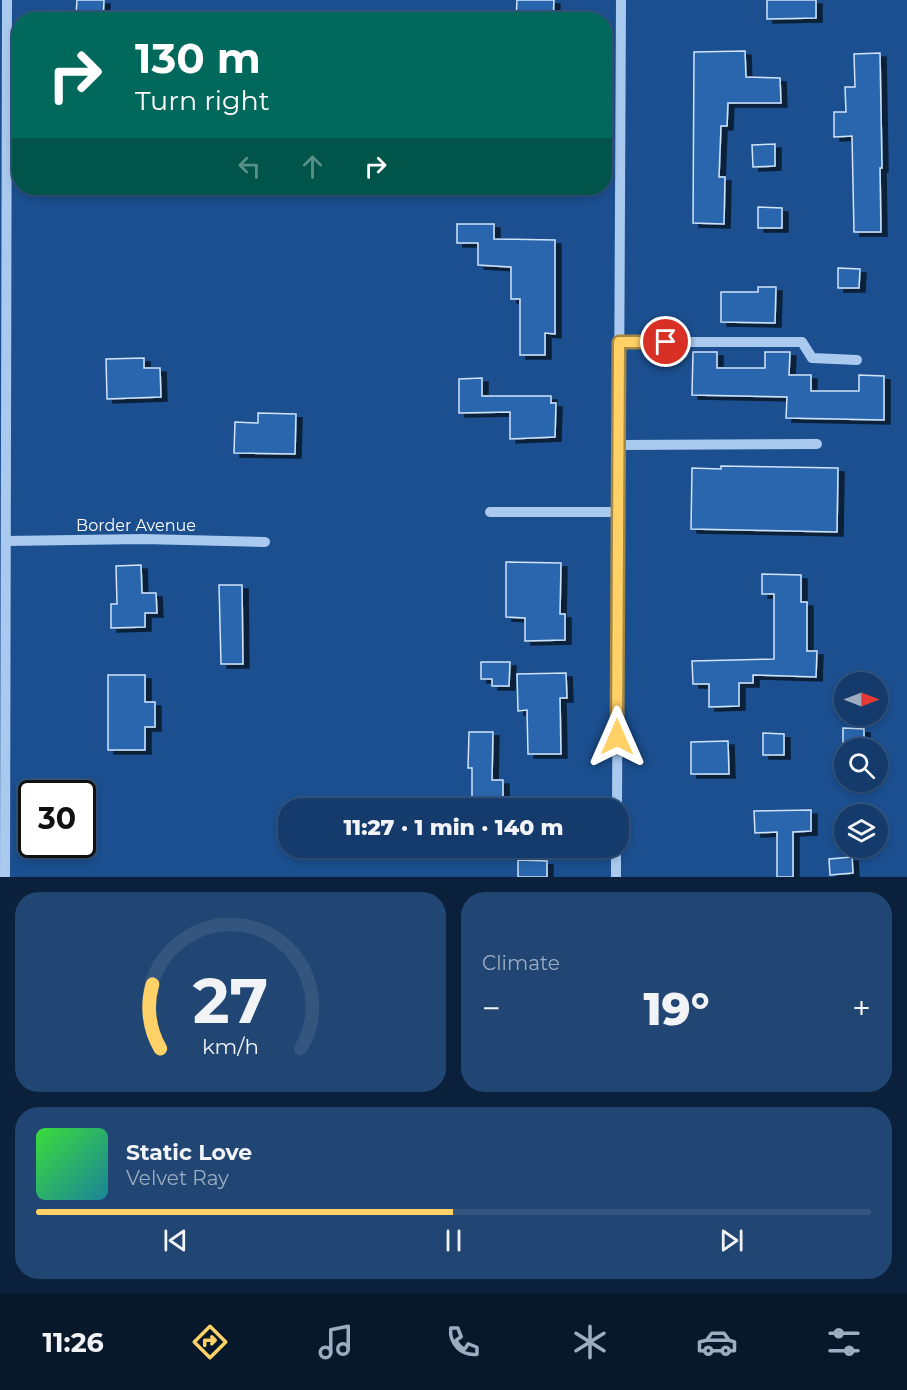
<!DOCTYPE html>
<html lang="en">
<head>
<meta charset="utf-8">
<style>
	:root { --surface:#143b6b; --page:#214673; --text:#f1f3f6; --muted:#9dadc1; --line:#33557e; --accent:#ffd166 }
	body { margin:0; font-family:Montserrat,sans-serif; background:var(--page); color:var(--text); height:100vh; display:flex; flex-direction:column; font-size:22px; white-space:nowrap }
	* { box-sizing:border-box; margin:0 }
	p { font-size:20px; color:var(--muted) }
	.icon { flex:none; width:33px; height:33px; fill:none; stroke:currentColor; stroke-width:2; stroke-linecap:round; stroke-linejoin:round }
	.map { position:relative; height:877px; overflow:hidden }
	.details { display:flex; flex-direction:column; gap:15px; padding:15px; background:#0b203b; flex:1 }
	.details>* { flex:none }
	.hud { position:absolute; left:12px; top:12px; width:600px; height:183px; border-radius:24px; box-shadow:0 3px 9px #0003,0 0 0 2px var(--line); background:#00695c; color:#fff; overflow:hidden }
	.needle { width:39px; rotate:90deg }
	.controls { position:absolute; left:834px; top:672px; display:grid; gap:12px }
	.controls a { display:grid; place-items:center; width:54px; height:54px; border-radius:50%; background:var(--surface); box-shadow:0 3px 9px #0003,0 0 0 2px var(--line); font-size:30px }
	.speed { position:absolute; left:18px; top:780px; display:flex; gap:12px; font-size:30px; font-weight:700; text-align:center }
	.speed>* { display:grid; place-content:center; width:78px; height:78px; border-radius:50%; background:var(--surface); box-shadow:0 3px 9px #0003,0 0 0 2px var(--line); line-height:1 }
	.speed .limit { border:3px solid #111; border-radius:9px; background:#fff; color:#111 }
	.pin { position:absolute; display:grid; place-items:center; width:51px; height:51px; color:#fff; margin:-26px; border:3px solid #fff; border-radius:50%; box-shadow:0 2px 6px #0007 }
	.me { position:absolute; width:66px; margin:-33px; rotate:0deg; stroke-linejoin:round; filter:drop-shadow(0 0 4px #0008) }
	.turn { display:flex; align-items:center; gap:21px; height:126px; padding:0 24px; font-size:27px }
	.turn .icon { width:78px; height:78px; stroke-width:2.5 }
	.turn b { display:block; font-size:42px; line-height:51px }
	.lanes { display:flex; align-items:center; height:57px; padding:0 24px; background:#0003; justify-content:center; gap:30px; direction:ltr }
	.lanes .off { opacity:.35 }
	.big { font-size:45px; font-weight:800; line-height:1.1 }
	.details .card { flex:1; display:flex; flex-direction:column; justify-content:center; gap:9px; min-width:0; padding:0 21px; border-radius:24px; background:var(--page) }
	.details .dial { align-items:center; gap:0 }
	.dial svg { height:156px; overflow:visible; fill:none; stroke:var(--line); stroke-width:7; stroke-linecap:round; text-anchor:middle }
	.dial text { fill:var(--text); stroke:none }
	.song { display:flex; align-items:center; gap:18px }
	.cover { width:72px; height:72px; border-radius:9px; background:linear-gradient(135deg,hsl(120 70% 55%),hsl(190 70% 35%)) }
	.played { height:6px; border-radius:3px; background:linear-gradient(90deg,var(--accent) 50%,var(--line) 50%) }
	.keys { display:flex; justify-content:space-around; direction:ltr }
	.heat { display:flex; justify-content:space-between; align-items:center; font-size:33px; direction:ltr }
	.details .tiles { flex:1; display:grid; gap:15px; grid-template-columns:1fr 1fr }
	.card:last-child { grid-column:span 2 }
	.trip { position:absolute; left:278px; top:798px; width:351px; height:60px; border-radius:24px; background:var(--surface); box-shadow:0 3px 9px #0003,0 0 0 2px var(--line); font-weight:800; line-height:60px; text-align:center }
	.tabs { display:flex; height:96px; justify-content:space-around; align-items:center; background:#08182b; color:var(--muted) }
	.tabs .icon { width:42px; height:42px }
	.tabs .active { color:var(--accent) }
	.tabs b { font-size:27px; color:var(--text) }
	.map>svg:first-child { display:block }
</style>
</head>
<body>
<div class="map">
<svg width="907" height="877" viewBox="0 0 907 877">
	<defs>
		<filter id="shadow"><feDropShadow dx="6" dy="4" stdDeviation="0" flood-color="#0009"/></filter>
	</defs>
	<rect width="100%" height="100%" fill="#1b4f8f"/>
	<g fill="#2a66ad" stroke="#cfe3fa" stroke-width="1.5" filter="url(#shadow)">
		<path d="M 77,0 L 104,0 L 103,20 L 87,20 L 87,16 L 76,15 Z"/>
		<path d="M 517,0 L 554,0 L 553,20 L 516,20 Z"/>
		<path d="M 767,0 L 816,0 L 816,18 L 767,19 Z"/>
		<path d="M 745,51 L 746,77 L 780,78 L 781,103 L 728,103 L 727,126 L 721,126 L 719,177 L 725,177 L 724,224 L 693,223 L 694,52 Z"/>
		<path d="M 880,53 L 882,168 L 880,168 L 881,232 L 854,232 L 852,136 L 834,137 L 834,112 L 846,112 L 845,87 L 855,87 L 854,54 Z"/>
		<path d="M 775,144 L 775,166 L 753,167 L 752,145 Z"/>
		<path d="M 758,207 L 782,208 L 782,228 L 758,228 Z"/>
		<path d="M 457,224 L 494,224 L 494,239 L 555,240 L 555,334 L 545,333 L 545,355 L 520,355 L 520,299 L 511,299 L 511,267 L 478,265 L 478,243 L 457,243 Z"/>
		<path d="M 838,268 L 860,269 L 859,288 L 838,288 Z"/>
		<path d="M 758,287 L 776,287 L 775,323 L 721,322 L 721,292 L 758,292 Z"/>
		<path d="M 693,352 L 717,352 L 717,368 L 765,368 L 765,352 L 790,352 L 789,375 L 811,375 L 811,391 L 859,391 L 859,375 L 884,376 L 884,420 L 786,418 L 787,397 L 692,395 Z"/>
		<path d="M 144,358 L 144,368 L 160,368 L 161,397 L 107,399 L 106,359 Z"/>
		<path d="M 482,378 L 482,396 L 551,396 L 551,403 L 556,403 L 555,437 L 510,439 L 510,412 L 459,413 L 459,379 Z"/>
		<path d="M 258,413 L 296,414 L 295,454 L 234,453 L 235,422 L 258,423 Z"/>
		<path d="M 721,466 L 838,468 L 837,532 L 691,529 L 692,468 L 721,469 Z"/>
		<path d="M 506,562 L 561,563 L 560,614 L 565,614 L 565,640 L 525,641 L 525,618 L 506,617 Z"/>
		<path d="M 141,565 L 142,593 L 156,593 L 157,613 L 145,613 L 145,627 L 111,628 L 111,604 L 117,604 L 116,566 Z"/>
		<path d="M 762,574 L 801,575 L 801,602 L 807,602 L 807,651 L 817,651 L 816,677 L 753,675 L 753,683 L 739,683 L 739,706 L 709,707 L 709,684 L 693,684 L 692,661 L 774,659 L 774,594 L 762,594 Z"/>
		<path d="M 219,585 L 242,585 L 243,664 L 221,664 Z"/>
		<path d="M 481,662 L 510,662 L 509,686 L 492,686 L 492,679 L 481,679 Z"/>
		<path d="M 566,673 L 567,698 L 560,698 L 561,754 L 528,754 L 527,710 L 518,711 L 517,674 Z"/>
		<path d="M 108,675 L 145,675 L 145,702 L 155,702 L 155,727 L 145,727 L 145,750 L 108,750 Z"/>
		<path d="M 843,728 L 864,729 L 864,748 L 843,748 Z"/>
		<path d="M 469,732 L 493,732 L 492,780 L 503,780 L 503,808 L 472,808 L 472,768 L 468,768 Z"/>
		<path d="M 763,733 L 784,734 L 784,755 L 763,755 Z"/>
		<path d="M 728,741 L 729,774 L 691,774 L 691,742 Z"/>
		<path d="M 811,810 L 811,831 L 793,832 L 793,877 L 777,877 L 777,832 L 755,833 L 754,811 Z"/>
		<path d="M 852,857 L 853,873 L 830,875 L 829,859 Z"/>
		<path d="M 518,860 L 547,861 L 547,877 L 518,877 Z"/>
	</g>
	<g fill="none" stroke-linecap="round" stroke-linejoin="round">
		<g stroke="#a9c9ee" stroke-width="10">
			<path d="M 619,342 L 802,342 L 812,358 L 857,360"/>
			<path d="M 619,445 L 817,444"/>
			<path d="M 490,512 L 618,512"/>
			<path d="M 6,541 L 143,539 L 265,542"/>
			<path d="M 617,808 L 621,0"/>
			<path d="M 5,877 L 7,0"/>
			<path d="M 616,877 L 616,848"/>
		</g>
	</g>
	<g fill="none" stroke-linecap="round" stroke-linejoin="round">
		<defs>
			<path id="route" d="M 617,737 L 619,342 L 666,342"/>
		</defs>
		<use href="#route" stroke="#a68842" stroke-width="15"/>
		<use href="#route" stroke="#ffd166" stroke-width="10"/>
	</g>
	<g text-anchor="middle" stroke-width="6" stroke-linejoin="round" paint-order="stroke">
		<g font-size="16" fill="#fff" stroke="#1b4f8f">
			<text x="136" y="531">Border Avenue</text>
		</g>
	</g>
</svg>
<div class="controls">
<a><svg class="needle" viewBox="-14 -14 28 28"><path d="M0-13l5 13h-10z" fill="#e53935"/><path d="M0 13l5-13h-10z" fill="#9dadc1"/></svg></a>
<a><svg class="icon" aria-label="search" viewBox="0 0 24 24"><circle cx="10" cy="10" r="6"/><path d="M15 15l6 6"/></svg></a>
<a><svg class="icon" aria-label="layers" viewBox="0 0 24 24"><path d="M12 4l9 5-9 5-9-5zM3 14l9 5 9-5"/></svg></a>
</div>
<div class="speed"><div class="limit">30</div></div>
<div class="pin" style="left:666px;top:342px;background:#d93025"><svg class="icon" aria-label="arrive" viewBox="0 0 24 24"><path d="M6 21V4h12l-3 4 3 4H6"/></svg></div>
<svg class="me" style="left:617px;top:737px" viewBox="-20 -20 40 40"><path d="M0-17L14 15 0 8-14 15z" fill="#ffd166" stroke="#fff" stroke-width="4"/></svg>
<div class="trip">11:27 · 1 min · 140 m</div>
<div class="hud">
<div class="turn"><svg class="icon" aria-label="right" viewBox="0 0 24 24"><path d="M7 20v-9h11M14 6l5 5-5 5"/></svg><div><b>130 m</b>Turn right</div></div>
<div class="lanes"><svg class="icon off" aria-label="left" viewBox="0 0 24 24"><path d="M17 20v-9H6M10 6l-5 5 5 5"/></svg><svg class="icon off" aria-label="ahead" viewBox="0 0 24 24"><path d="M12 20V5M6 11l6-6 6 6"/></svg><svg class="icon" aria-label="right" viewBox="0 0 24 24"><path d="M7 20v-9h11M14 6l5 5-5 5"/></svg></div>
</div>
</div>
<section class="details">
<div class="tiles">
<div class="card dial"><svg viewBox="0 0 100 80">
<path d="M14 69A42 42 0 1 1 86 69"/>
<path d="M14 69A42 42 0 0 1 10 36" stroke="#ffd166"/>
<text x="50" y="56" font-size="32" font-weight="700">27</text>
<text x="50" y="72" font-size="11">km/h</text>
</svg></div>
<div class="card"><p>Climate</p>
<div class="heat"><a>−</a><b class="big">19°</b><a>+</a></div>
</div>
<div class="card">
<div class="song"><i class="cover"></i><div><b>Static Love</b><p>Velvet Ray</p></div></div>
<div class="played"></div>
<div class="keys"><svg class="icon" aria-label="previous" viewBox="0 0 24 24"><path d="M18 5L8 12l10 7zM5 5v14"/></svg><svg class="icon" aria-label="pause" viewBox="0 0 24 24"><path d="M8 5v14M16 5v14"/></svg><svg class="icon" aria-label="next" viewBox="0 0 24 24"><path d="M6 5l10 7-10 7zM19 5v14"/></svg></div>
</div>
</div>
</section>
<nav class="tabs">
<b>11:26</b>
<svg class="icon active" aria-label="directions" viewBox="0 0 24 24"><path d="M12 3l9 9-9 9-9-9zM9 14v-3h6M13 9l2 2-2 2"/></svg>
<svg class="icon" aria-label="music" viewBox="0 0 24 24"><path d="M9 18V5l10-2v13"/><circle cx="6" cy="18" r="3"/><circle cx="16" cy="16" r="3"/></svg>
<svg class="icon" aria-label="phone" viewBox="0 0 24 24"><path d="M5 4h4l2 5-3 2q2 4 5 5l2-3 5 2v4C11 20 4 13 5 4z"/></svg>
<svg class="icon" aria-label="climate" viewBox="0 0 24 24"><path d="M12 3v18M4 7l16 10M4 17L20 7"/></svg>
<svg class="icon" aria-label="car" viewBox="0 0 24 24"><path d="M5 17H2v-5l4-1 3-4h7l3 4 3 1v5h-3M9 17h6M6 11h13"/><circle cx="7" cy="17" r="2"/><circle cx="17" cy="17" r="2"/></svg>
<svg class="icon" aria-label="filters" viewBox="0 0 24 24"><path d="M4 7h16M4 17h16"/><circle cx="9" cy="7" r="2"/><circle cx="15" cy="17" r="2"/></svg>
</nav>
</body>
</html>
